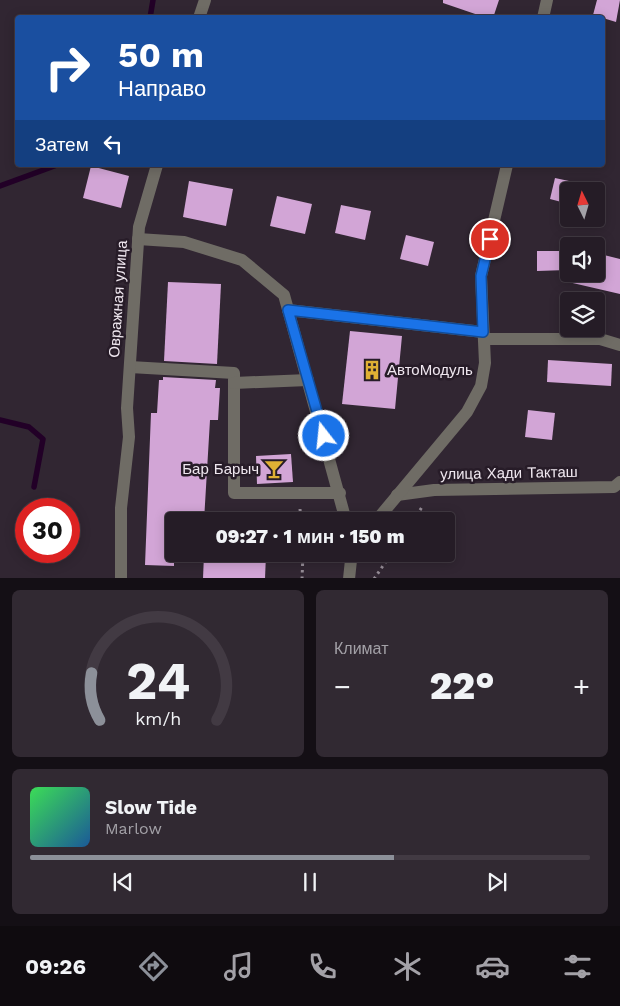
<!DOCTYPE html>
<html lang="ru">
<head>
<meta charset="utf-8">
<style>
	:root { --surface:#251c26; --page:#312932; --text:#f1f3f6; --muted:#a3a1a7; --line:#423a43; --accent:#8c9099 }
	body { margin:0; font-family:"Work Sans",sans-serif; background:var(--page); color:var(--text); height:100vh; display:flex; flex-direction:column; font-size:19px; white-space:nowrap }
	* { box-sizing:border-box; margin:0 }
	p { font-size:16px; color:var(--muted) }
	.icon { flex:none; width:28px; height:28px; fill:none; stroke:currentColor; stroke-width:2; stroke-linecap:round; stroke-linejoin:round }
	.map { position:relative; height:578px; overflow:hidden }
	.details { display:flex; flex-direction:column; gap:12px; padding:12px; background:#140f15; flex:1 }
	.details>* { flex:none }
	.hud { position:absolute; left:15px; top:15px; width:590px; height:152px; border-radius:5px; box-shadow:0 2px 12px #0003,0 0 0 1px var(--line); background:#1a4fa0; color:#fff; overflow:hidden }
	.needle { width:32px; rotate:355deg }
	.buttons { position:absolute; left:560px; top:182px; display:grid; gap:10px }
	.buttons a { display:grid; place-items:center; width:45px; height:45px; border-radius:5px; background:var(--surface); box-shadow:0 2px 12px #0003,0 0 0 1px var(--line); font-size:25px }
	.speed { position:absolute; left:15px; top:498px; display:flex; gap:10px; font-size:25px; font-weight:700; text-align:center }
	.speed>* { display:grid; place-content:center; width:65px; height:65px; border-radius:50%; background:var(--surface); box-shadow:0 2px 12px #0003,0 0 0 1px var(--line); line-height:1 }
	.speed .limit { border:8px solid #d22; background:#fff; color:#111 }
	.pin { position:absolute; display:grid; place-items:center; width:42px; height:42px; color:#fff; margin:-21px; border:2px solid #fff; border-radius:50%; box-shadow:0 1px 5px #0007 }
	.me { position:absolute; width:55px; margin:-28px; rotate:344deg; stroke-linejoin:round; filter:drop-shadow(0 0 4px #0008) }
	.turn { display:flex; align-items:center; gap:18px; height:105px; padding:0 20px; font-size:22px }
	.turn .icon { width:65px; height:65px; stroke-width:2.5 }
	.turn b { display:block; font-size:35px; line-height:42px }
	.then { display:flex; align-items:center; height:48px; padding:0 20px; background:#0003; gap:10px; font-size:19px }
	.big { font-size:38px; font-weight:800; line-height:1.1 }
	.details .card { flex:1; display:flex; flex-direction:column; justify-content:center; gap:8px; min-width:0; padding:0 18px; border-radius:8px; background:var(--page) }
	.details .dial { align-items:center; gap:0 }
	.dial svg { height:130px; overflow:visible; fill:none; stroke:var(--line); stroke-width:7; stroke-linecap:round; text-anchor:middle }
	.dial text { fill:var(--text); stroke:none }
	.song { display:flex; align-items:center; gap:15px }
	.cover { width:60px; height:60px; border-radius:8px; background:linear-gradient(135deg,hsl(130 70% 55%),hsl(210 70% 35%)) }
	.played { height:5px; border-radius:2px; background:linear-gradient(90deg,var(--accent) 65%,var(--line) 65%) }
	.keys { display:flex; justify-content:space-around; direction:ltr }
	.heat { display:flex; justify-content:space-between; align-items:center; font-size:28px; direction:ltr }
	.details .tiles { flex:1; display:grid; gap:12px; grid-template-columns:1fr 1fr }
	.card:last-child { grid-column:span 2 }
	.trip { position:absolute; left:165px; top:512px; width:290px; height:50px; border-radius:5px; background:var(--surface); box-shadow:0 2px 12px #0003,0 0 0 1px var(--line); font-weight:800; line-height:50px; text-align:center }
	.tab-bar { display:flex; height:80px; justify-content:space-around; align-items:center; background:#0f0b0f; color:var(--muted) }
	.tab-bar .icon { width:35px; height:35px }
	.tab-bar .on { color:var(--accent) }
	.tab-bar b { font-size:22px; color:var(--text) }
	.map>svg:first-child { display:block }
</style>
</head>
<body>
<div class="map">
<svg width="620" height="579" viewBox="0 0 620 579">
	<rect width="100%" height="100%" fill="#312632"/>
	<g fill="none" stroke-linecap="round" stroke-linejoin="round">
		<g stroke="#220027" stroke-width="5.5">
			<path d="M 150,18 L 153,0"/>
			<path d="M 0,186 L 57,165"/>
			<path d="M 0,420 L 29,427 L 43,439 L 34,487"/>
		</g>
	</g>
	<g fill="#d2a5d6">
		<path d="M 443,0 L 499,0 L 493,18 L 487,18 L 443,3 Z"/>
		<path d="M 597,0 L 620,0 L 616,22 L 593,15 Z"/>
		<path d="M 91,166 L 129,176 L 121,208 L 83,198 Z"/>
		<path d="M 555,178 L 569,181 L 569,204 L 550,199 Z"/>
		<path d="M 189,181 L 233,189 L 226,226 L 183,217 Z"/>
		<path d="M 277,196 L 312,204 L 305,234 L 270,226 Z"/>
		<path d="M 341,205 L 371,211 L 365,240 L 335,233 Z"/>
		<path d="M 406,235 L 434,242 L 428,266 L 400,259 Z"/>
		<path d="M 537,251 L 569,251 L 569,274 L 596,274 L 596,253 L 620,259 L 620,294 L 564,281 L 567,270 L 537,271 Z"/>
		<path d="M 168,282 L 221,284 L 217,364 L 164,361 Z"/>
		<path d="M 350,331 L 402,336 L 395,409 L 342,404 Z"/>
		<path d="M 548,360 L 612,364 L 611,386 L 547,382 Z"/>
		<path d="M 163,377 L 216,380 L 215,388 L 220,388 L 218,420 L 210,420 L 204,521 L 174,521 L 174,566 L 145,565 L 151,413 L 157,413 L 159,380 L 163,380 Z"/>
		<path d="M 528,410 L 555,413 L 552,440 L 525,437 Z"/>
		<path d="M 291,454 L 293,482 L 257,484 L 256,456 Z"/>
		<path d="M 204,554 L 266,554 L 265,579 L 203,579 Z"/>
	</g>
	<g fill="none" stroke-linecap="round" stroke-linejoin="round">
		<g stroke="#968d97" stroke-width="3" stroke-dasharray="2.5 4" stroke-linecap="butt">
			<path d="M 300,509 L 301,521"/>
			<path d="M 413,521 L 422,507"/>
			<path d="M 302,579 L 303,554"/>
			<path d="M 374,579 L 391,554"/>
		</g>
		<g stroke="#6f6c65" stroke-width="12">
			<path d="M 199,18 L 205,0"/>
			<path d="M 543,18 L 547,0"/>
			<path d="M 138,239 L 184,242 L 242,260 L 284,295 L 346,521"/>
			<path d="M 288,310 L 483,332"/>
			<path d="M 484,339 L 600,339 L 620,345"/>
			<path d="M 130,367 L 234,373 L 234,493 L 340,493"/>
			<path d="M 234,383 L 308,380"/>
			<path d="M 397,495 L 434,490 L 614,487 L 620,482"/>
			<path d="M 376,521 L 467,412 L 481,386 L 485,363 L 481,276 L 507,165"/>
			<path d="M 121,579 L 121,508 L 129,437 L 127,408 L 139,227 L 157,165"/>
			<path d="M 349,579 L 351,560 L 354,554"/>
		</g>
	</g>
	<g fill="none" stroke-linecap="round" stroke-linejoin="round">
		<defs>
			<path id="route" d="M 324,436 L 288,310 L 483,332 L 481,276 L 490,239"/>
		</defs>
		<use href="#route" stroke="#114b97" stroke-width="12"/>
		<use href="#route" stroke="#1a73e8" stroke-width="9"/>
	</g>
	<defs>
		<symbol id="building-bare" viewBox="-9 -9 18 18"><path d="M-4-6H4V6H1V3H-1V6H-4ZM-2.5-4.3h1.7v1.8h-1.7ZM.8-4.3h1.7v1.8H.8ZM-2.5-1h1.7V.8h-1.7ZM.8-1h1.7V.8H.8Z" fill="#e0b034" stroke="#271c28" stroke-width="2.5" paint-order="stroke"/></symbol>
		<symbol id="bar-bare" viewBox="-9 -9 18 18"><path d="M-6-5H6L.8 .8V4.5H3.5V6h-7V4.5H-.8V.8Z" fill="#e0b034" stroke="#271c28" stroke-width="2.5" paint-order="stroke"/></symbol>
	</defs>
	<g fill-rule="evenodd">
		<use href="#building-bare" x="358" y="356" width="28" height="28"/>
		<use href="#bar-bare" x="260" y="455" width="28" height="28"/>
	</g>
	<g text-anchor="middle" stroke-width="5" stroke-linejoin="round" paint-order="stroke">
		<g font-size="15" fill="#efe7ef" stroke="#271c28">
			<text transform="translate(118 299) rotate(-86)" y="5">Овражная улица</text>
			<text transform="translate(509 473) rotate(-1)" y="5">улица Хади Такташ</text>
		</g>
		<g font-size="15" fill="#efe7ef" stroke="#271c28" text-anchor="start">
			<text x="387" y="375">АвтоМодуль</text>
			<text x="259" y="474" text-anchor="end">Бар Барыч</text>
		</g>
	</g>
</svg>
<div class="buttons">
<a><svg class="needle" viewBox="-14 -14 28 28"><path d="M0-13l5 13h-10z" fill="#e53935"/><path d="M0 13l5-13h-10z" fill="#a3a1a7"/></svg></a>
<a><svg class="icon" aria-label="sound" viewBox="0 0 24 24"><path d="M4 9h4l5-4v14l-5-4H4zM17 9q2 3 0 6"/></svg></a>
<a><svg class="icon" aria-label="layers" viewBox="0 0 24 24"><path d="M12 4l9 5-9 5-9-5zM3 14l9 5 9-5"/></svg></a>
</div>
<div class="speed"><div class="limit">30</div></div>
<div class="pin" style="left:490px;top:239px;background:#d93025"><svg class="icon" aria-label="arrive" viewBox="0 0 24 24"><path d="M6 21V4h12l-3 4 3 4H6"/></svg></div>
<svg class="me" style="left:324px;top:436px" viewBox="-20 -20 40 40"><circle r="17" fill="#1a73e8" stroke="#fff" stroke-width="3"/><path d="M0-11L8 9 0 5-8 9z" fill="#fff"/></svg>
<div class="trip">09:27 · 1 мин · 150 m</div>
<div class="hud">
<div class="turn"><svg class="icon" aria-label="right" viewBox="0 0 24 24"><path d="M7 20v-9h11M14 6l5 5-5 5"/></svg><div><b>50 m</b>Направо</div></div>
<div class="then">Затем<svg class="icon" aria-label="left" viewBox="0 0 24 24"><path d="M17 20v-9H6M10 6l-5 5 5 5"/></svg></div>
</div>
</div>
<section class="details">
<div class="tiles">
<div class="card dial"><svg viewBox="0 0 100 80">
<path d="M14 69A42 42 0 1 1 86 69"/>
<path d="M14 69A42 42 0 0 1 9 40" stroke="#8c9099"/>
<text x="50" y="56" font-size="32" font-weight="700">24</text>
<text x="50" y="72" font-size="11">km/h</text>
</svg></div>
<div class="card"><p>Климат</p>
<div class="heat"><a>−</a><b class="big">22°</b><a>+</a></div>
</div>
<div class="card">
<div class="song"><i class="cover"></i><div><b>Slow Tide</b><p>Marlow</p></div></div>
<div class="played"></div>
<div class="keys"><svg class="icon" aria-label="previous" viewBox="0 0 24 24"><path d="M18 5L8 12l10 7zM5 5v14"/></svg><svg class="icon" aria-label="pause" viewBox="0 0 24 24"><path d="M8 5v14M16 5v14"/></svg><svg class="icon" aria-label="next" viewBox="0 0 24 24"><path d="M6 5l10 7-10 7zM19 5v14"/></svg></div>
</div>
</div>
</section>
<nav class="tab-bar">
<b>09:26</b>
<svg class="icon on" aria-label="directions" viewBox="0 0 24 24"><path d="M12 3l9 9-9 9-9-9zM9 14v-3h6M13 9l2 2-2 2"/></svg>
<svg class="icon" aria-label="music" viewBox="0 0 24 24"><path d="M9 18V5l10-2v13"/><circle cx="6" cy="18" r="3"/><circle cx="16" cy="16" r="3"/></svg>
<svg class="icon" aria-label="phone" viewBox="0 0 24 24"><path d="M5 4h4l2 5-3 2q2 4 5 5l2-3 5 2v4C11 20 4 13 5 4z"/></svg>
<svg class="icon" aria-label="climate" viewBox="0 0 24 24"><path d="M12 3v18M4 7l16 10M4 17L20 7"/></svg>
<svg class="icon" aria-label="car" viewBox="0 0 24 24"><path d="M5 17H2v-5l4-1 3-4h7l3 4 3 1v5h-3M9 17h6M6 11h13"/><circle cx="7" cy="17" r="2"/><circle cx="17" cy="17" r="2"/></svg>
<svg class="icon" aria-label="filters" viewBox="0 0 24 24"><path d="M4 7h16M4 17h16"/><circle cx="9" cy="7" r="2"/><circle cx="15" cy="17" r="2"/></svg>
</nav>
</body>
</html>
